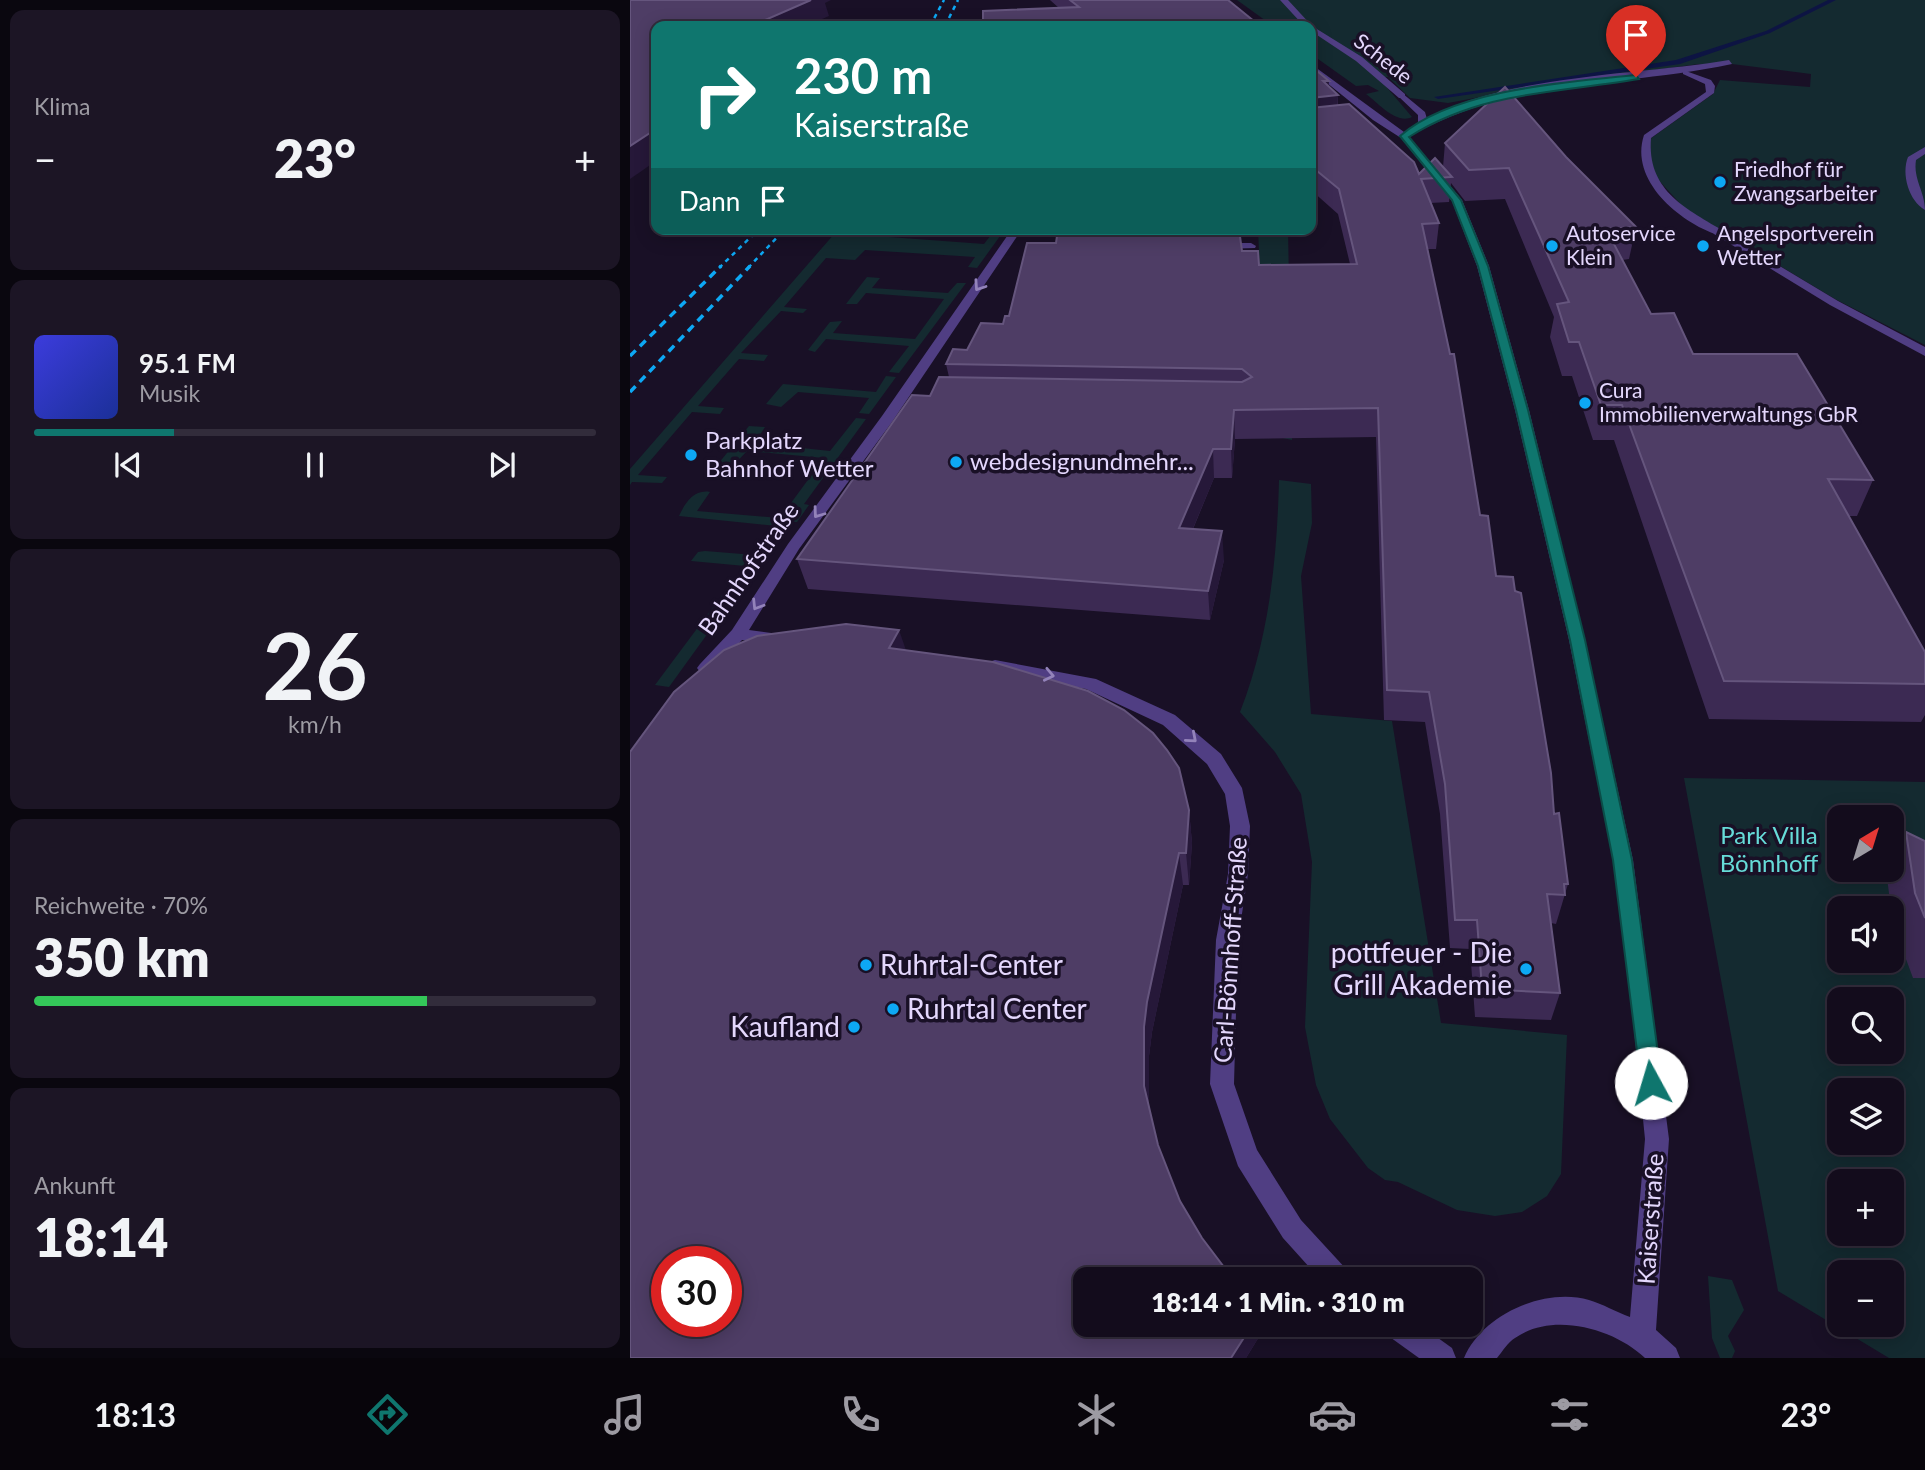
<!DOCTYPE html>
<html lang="de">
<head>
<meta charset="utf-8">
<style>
	:root { --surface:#130c1c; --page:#1c1525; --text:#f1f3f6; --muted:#9d9ba3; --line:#322c3b; --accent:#0f766e }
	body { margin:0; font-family:Lato,sans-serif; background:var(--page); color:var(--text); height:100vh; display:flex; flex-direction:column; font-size:26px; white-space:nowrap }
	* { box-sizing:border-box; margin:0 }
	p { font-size:23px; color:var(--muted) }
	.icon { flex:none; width:38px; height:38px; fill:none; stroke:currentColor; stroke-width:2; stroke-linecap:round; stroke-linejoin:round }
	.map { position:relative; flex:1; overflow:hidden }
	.details { display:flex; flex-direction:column; gap:10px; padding:10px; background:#0a070f; width:630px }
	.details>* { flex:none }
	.hud { position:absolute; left:21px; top:21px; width:665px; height:214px; border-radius:14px; box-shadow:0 4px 18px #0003,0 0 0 2px var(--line); background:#0f766e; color:#fff; overflow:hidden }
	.needle { width:46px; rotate:38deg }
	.fabs { position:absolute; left:1197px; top:805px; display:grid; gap:14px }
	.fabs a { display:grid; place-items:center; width:77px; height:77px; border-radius:14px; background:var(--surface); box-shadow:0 4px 18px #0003,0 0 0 2px var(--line); font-size:35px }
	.speed { position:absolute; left:21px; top:1246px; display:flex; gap:14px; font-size:35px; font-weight:700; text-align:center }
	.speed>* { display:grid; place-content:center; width:91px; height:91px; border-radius:50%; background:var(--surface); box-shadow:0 4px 18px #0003,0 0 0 2px var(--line); line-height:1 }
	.speed .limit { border:10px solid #d22; background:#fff; color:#111 }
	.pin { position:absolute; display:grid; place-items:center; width:60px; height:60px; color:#fff; margin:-72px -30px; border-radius:50% 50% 50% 0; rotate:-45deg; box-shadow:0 0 7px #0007 }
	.pin .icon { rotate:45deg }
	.me { position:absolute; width:77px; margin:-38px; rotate:354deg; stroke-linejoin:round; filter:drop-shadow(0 0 5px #0008) }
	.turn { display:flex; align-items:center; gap:24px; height:147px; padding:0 28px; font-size:32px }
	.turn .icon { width:91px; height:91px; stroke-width:2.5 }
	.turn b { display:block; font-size:49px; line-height:60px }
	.then { display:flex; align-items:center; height:66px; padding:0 28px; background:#0003; gap:14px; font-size:26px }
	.big { font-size:52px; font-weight:800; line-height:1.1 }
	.details .card { flex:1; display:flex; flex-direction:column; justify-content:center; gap:10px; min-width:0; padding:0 24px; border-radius:14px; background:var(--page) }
	.details .dial { align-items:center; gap:0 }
	.dial b { font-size:91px; line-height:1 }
	.song { display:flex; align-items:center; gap:21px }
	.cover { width:84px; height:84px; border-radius:10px; background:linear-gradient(135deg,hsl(240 70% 55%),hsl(230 70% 35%)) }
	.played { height:7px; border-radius:4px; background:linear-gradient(90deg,var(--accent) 25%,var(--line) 25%) }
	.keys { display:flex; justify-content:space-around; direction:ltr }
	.heat { display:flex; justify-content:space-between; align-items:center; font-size:38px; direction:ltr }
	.charge { height:10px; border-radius:5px; background:linear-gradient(90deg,#34c759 70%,var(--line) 0) }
	.trip { position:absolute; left:443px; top:1267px; width:410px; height:70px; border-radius:14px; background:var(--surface); box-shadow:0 4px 18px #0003,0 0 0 2px var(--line); font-weight:800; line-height:70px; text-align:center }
	.tab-bar { display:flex; height:112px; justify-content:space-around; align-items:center; background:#08050b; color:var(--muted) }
	.tab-bar .icon { width:49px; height:49px }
	.tab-bar .current { color:var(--accent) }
	.tab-bar b { font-size:32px; color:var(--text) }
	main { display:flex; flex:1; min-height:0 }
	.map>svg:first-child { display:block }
</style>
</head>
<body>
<main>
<section class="details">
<div class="card"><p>Klima</p>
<div class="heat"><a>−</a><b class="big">23°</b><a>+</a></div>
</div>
<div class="card">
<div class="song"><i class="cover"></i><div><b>95.1 FM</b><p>Musik</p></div></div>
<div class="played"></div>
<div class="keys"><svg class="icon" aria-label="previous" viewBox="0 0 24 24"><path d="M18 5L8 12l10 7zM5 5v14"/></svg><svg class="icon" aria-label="pause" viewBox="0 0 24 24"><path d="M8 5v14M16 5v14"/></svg><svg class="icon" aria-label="next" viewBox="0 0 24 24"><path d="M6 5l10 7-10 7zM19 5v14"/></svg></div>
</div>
<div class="card dial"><b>26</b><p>km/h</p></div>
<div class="card"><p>Reichweite · 70%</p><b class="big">350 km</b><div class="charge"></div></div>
<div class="card"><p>Ankunft</p><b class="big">18:14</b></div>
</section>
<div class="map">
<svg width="1295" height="1358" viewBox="0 0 1295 1358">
	<rect width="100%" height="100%" fill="#191026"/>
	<g fill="#142a30" fill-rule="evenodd">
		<path d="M 607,0 L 1295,0 L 1295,345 L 1205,299 L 1055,209 L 1024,175 L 1018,150 L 1020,139 L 1083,94 L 1090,80 L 1180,87 L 1181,74 L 1102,64 L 1069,64 L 926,83 L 818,103 L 780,98 L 758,77 L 748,77 L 782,117 C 767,125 748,103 736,94 L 749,91 L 738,85 L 726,86 L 681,54 L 681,26 L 643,26 Z"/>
		<path d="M 628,229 L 658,229 L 662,440 L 630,433 L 631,297 Z"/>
		<path d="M 364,231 L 373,232 L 347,268 L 338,267 L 345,257 L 235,250 L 225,260 L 196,258 L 154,307 L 177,309 L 173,313 L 151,311 L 111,353 L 138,355 L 134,361 L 109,359 L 68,406 L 94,408 L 90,414 L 62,412 L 8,475 L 37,477 L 32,483 L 2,482 L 0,485 L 0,469 L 205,233 L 354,244 Z"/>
		<path d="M 237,277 L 250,278 L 242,288 L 318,293 L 327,283 L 336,283 L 269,373 L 259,372 L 279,346 L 196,339 L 185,352 L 178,350 L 200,322 L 212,321 L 203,333 L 285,339 L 314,299 L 236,293 L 227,304 L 216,304 Z"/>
		<path d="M 256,376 L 266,377 L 239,414 L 229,413 L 239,398 L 168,392 L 151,407 L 136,404 L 153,384 L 246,392 Z"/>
		<path d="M 226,418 L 236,419 L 174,504 L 179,505 L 167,522 L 162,522 L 157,527 L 49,516 C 55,503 64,489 80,492 L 67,511 L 150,518 L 194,458 L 117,451 L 100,469 L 88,464 L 119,426 L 135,427 L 125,443 L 200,451 Z"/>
		<path d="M 649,480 L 681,484 L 682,523 L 671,576 L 681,714 L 762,721 L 811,1023 L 937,1035 L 931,1174 L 917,1196 L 892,1212 L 865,1216 L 827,1210 L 768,1182 L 755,1180 L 738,1168 L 700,1119 L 686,1085 L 675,1027 L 682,862 L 671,794 L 645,752 L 610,712 C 639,638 647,560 649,480 Z"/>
		<path d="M 75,551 L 137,556 L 126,567 L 61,561 L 68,552 Z"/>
		<path d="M 104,579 L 117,579 L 39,687 L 25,685 Z"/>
		<path d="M 1054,778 L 1295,782 L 1295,1358 L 1259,1358 L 1148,1291 ZM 1209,817 L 1262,817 L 1262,870 L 1209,870 ZM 1209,908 L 1262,908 L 1262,961 L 1209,961 ZM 1209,999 L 1262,999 L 1262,1052 L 1209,1052 ZM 1209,1090 L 1262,1090 L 1262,1143 L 1209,1143 ZM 1209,1181 L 1262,1181 L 1262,1234 L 1209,1234 ZM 1209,1272 L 1262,1272 L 1262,1325 L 1209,1325 Z"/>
		<path d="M 1078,1276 L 1102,1280 L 1114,1310 L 1098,1336 L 1105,1351 L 1102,1358 L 1090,1358 L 1082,1338 Z"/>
	</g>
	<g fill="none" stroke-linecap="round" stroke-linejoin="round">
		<path fill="#0d1443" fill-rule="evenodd" d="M 1198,0 L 1206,0 L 1140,33 L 1050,64 L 808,99 L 804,97 L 1046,60 L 1136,31 Z"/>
		<g fill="#503e83" fill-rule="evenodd">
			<path d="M 650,0 L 658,0 L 682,26 L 732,57 L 775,94 L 775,98 L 769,98 L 726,61 L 681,31 L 681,26 L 674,26 Z"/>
			<path d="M 1053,70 L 1081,80 L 1085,86 L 1084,93 L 1021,138 C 1017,189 1053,207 1092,230 L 1093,232 L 1088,235 C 1049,222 999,180 1014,135 L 1076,92 L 1075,84 L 1053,74 Z"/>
			<path d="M 1295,147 L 1295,154 L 1286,160 C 1283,179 1295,192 1295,210 C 1279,201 1271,174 1278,157 Z"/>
		</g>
		<g fill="#503e83" fill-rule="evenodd">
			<path d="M 1099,60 L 1102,64 C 990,88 882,77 779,137 L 832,200 L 859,266 L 899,410 L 955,640 L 1003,860 L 1039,1139 L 1026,1330 L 1046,1348 L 1050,1358 L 1015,1358 C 985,1329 923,1311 885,1338 C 878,1342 872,1352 867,1358 L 834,1358 C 852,1315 914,1287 959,1300 C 973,1304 986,1312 1000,1317 L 1015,1139 L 1001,1000 L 983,860 L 939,640 L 885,410 L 847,266 L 822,201 L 771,138 L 743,120 L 681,70 L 681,64 L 774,132 L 788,124 L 788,115 L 768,96 L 772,93 L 795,112 L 797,119 C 873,75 1011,75 1099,60 Z"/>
			<path d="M 382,229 L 392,229 L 262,422 L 169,549 L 119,630 L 156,635 L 158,639 L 156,643 L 112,640 L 82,672 L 70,672 L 67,668 L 70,664 L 102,630 L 158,544 L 252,416 Z"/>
			<path d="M 1088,229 L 1208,301 L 1295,347 L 1295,356 L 1200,305 L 1084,234 L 1083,232 Z"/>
			<path d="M 621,243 L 626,246 L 625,248 L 590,249 L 585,246 L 590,243 Z"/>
			<path d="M 365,660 L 466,679 L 545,715 L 591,754 L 612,788 L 620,826 L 618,874 L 608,940 L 604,1084 L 627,1150 L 671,1220 L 717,1270 L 721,1279 L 690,1279 L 653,1238 L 608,1166 L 580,1084 L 586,940 L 598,874 L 600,826 L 595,794 L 577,764 L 533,725 L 456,689 L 359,670 L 356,666 L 359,662 Z"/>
			<path d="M 753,1325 L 790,1325 L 822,1348 L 826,1358 L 789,1358 L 757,1335 Z"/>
		</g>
		<g stroke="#0da8f4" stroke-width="2.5" stroke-dasharray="4.5 4.5" stroke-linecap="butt">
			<path d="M 300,26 L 314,0"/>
			<path d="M 315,26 L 328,0"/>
			<path d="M 89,268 L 129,229"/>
			<path d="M 118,268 L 155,229"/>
		</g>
		<g stroke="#0da8f4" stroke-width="3.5" stroke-dasharray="8 6" stroke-linecap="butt">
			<path d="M 0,356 L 91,266"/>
			<path d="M 0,392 L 120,266"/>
		</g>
	</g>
	<g fill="#3c2a53">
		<path d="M 420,0 L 598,0 L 429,8 Z"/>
		<path d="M 681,66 L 699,86 L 708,95 L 708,105 L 789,174 L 813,167 L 815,143 L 936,157 L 1006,227 L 999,259 L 992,260 L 1021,314 L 1063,354 L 1243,480 L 1227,516 L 1219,516 L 1295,652 L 1295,715 L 1291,722 L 1079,719 L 984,440 L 963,440 L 942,376 L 932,376 L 920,337 L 924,317 L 875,199 L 835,201 L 821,183 L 819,202 L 800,203 L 809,223 L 806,249 L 797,249 L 850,515 L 866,576 L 924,814 L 938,884 L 926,924 L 921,923 L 930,993 L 921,1020 L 845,1017 L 840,949 L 820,948 L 810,814 L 795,722 L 754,720 L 746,437 L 605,439 L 602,478 L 584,478 L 563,529 L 594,560 L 580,620 L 178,589 L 167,559 L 300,396 L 319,377 L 316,364 L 337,350 L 373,324 L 379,316 L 426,243 L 612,251 L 629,265 L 720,264 L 708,214 L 681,190 Z"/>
		<path d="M 276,650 L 559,810 L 562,843 L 559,885 L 553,885 L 522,1032 L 519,1056 L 455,1325 L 632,1325 L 632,1332 L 616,1358 L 0,1358 Z"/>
		<path d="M 1276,832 L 1295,841 L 1295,978 L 1283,978 L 1263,924 L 1256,870 L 1262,870 L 1262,855 Z"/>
	</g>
	<g fill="#261839">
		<path d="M 169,0 L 201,0 L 195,3 L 199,16 L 176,26 L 126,26 L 126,24 Z"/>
		<path d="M 693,81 L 699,81 L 698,96 L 708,95 L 707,117 L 681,120 L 681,98 Z"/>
		<path d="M 26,129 L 26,161 L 0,179 L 0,146 Z"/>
		<path d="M 604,410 L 605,439 L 602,478 L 601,449 Z"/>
		<path d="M 583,449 L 584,478 L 551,557 L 549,528 Z"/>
		<path d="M 592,531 L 594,560 L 580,620 L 578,591 Z"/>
		<path d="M 269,630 L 280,662 L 259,648 Z"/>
		<path d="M 559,810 L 562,843 L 559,885 L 556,853 Z"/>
		<path d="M 549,853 L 553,885 L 522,1032 L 519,1056 L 519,1114 L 514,1086 L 514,1027 L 517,1002 Z"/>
		<path d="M 622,1325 L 632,1325 L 632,1332 L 616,1358 L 601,1358 Z"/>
	</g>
	<g fill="#4e3d65" stroke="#65557d" stroke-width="2" fill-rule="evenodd">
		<path d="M 0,0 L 181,0 L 126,24 L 159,26 L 26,26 L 26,129 L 0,146 Z"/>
		<path d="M 440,0 L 598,0 L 630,26 L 353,26 L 353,11 L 449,7 Z"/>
		<path d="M 681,66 L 699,81 L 693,81 L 708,95 L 681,98 L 681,101 Z"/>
		<path d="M 875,87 L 936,157 L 1006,227 L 976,229 L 1021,314 L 1044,313 L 1063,354 L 1167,354 L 1243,480 L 1198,479 L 1295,652 L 1295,684 L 1094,681 L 992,405 L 971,405 L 949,342 L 939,342 L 927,304 L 939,302 L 879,168 L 839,170 L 815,143 Z"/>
		<path d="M 719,104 L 784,162 L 789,174 L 805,158 L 822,177 L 791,179 L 809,223 L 792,224 L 820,354 L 824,354 L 850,515 L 858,516 L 866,576 L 883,577 L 885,591 L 891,593 L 921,773 L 924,814 L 929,813 L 938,884 L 934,884 L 935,895 L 917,894 L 930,993 L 852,989 L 847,920 L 825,920 L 815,784 L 799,692 L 757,690 L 748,408 L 604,410 L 601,449 L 583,449 L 549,528 L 592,531 L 578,591 L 167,559 L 282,395 L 300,396 L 309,377 L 612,382 L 622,377 L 612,369 L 316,364 L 323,349 L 337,350 L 351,323 L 373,324 L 375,316 L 379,316 L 397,243 L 426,243 L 428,229 L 609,229 L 612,251 L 628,251 L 629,265 L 727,264 L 709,189 L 681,166 L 681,108 Z"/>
		<path d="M 216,624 L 269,630 L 259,648 L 363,662 L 458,691 L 494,710 L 523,733 L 537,750 L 549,768 L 559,810 L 556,853 L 549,853 L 517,1002 L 514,1027 L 514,1086 L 528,1145 L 550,1201 L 572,1238 L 603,1279 L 455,1279 L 455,1325 L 622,1325 L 601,1358 L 0,1358 L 0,752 L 44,692 L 94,650 L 127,636 ZM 37,1262 L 96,1262 L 96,1321 L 37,1321 Z"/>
		<path d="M 1276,832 L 1295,841 L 1295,918 L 1285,893 Z"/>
	</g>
	<defs><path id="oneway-chevron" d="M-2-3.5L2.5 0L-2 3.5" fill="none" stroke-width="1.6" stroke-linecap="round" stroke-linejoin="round" transform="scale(1.75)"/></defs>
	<g stroke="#9383ba">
		<use href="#oneway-chevron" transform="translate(349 286) rotate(124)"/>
		<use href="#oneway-chevron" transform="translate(188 513) rotate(126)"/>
		<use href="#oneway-chevron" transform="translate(127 605) rotate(122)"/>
		<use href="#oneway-chevron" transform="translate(419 675) rotate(12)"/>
		<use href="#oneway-chevron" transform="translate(562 738) rotate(41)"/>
	</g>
	<path fill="#0f766e" stroke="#0a4d48" stroke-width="2" d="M 1006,75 L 1009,79 C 927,93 852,91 779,137 L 831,200 L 858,266 L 898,410 L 955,640 L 1002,860 L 1032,1083 L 1029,1090 L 1021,1093 L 1014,1090 L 1011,1083 L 983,860 L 940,640 L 886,410 L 848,266 L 822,200 L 770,136 C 824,89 937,82 1006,75 Z"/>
	<g fill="#0da8f4" stroke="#191026" stroke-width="2.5">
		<circle cx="1090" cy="182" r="7"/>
		<circle cx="922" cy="246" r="7"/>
		<circle cx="1073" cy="246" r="7"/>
		<circle cx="955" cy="403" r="7"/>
		<circle cx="61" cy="455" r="7"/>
		<circle cx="326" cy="462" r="7"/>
		<circle cx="236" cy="965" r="7"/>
		<circle cx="896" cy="969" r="7"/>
		<circle cx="263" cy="1009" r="7"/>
		<circle cx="224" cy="1027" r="7"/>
	</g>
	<g text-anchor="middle" stroke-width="7" stroke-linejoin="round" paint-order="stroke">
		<g font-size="21" fill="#e4d7fd" stroke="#191026">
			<text transform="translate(753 59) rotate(38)" y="7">Schede</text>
		</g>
		<g font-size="21" fill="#e4d7fd" stroke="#191026" text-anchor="start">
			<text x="1104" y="177">Friedhof für<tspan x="1104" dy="24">Zwangsarbeiter</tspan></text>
			<text x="936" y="241">Autoservice<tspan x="936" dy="24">Klein</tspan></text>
			<text x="1087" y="241">Angelsportverein<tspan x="1087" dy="24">Wetter</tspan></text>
			<text x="969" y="398">Cura<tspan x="969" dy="24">Immobilienverwaltungs GbR</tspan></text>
		</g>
		<g font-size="24" fill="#e4d7fd" stroke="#191026" text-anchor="start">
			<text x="75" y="449">Parkplatz<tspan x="75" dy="28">Bahnhof Wetter</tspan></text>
			<text x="340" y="470">webdesignundmehr...</text>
		</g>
		<g font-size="24" fill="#e4d7fd" stroke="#191026">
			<text transform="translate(119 569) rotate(-55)" y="8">Bahnhofstraße</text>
			<text transform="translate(601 950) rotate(-86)" y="8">Carl-Bönnhoff-Straße</text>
			<text transform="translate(1021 1219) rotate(-86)" y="8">Kaiserstraße</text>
		</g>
		<g font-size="24" fill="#66dbd8" stroke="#191026">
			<text x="1139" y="844">Park Villa<tspan x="1139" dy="28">Bönnhoff</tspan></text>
		</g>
		<g font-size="28" fill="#e4d7fd" stroke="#191026" text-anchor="end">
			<text x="882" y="963">pottfeuer - Die<tspan x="882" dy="32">Grill Akademie</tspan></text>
			<text x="250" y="975" text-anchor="start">Ruhrtal-Center</text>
			<text x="277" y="1019" text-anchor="start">Ruhrtal Center</text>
			<text x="210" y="1037">Kaufland</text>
		</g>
	</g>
</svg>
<div class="fabs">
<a><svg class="needle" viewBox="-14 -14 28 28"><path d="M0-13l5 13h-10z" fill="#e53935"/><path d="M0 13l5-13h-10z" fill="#9d9ba3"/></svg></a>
<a><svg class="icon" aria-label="sound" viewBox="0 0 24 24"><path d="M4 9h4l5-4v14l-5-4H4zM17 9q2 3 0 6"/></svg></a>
<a><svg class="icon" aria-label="search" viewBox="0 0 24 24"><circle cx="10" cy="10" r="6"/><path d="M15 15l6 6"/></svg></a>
<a><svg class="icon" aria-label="layers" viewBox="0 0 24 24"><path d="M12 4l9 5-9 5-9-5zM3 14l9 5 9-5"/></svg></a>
<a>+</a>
<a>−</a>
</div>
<div class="speed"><div class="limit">30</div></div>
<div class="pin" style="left:1006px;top:77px;background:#d93025"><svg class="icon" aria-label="arrive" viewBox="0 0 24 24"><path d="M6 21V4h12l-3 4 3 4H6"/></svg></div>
<svg class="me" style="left:1021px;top:1083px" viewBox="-20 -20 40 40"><circle r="19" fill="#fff"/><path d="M0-13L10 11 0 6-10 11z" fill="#0f766e"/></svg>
<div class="trip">18:14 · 1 Min. · 310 m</div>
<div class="hud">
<div class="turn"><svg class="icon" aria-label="right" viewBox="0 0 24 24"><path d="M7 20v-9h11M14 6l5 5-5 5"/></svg><div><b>230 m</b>Kaiserstraße</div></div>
<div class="then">Dann<svg class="icon" aria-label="arrive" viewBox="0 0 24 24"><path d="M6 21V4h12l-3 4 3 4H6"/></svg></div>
</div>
</div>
</main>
<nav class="tab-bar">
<b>18:13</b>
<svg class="icon current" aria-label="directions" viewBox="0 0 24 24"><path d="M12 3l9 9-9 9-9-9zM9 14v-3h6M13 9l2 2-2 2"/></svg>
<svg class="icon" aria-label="music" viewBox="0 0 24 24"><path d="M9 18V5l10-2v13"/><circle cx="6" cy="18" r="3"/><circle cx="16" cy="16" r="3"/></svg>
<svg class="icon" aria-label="phone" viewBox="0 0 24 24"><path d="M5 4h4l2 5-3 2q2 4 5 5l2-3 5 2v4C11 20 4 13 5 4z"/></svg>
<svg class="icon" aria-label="climate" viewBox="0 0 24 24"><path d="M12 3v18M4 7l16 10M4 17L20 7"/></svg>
<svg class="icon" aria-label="car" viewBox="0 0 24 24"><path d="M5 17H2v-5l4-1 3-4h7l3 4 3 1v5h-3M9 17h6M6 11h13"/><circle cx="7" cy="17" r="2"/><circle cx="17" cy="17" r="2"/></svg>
<svg class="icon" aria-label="filters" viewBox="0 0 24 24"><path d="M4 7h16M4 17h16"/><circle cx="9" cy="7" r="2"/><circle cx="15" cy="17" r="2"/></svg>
<b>23°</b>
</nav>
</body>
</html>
